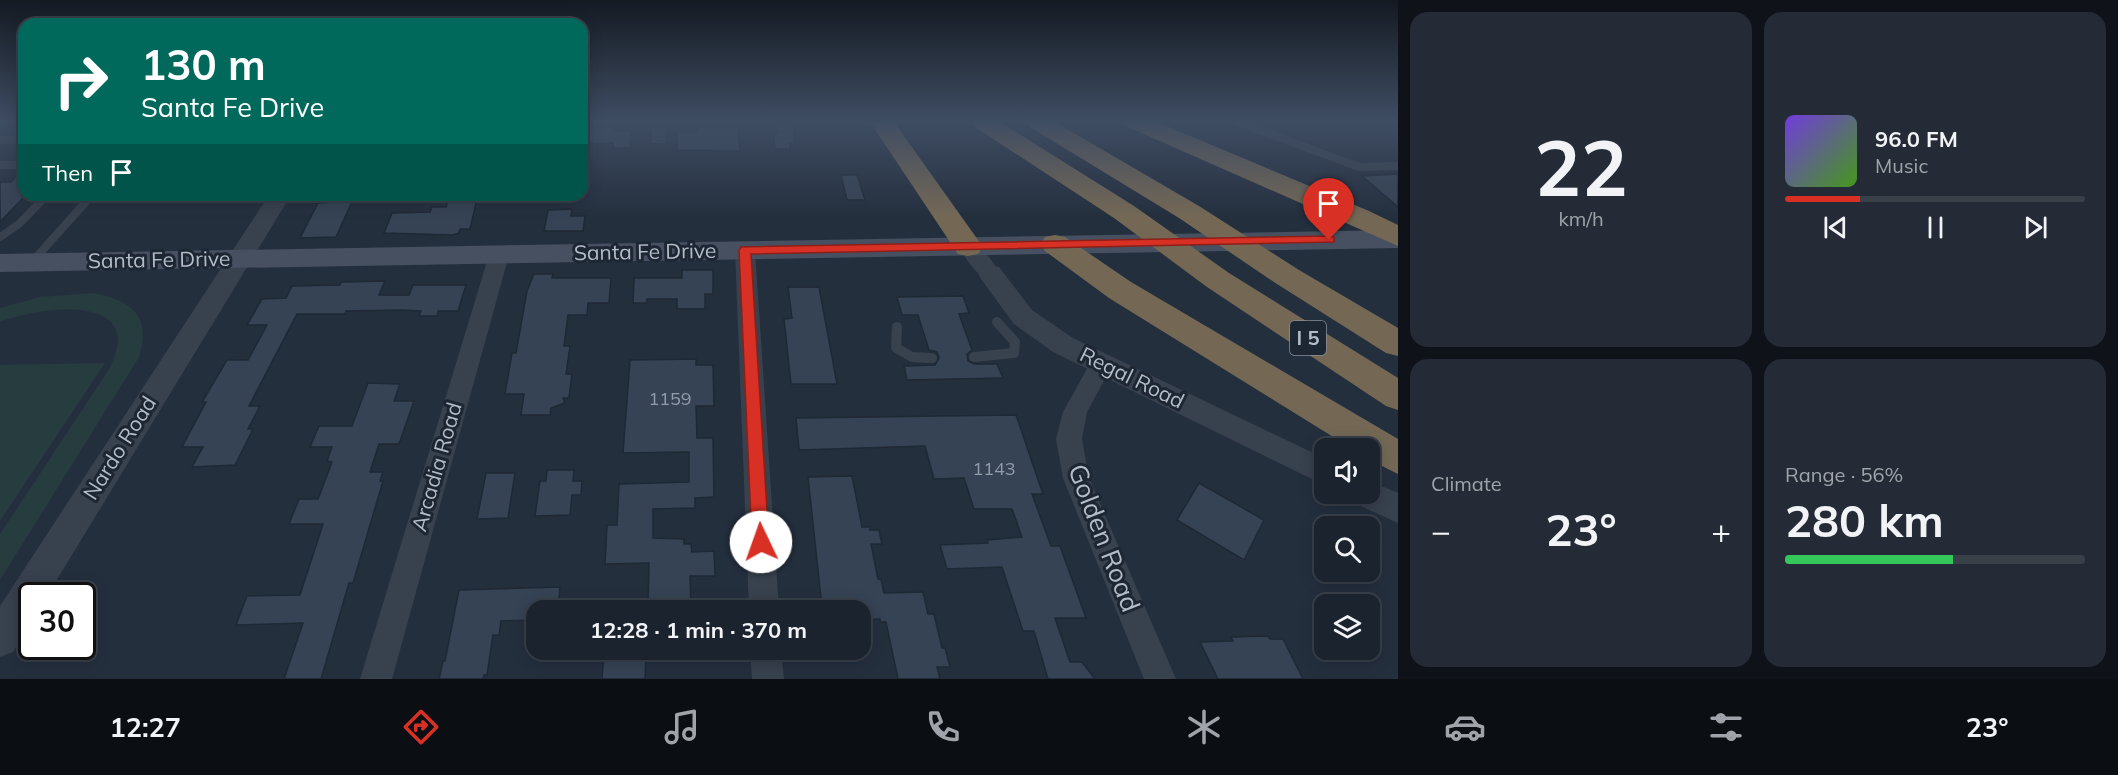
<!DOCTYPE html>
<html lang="en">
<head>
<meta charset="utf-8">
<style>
	:root { --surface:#1b232e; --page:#242b36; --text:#f1f3f6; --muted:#a0a4aa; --line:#39404a; --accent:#d93025 }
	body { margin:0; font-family:Mulish,sans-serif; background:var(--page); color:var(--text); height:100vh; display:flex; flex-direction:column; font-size:22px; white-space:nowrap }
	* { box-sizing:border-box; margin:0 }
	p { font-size:20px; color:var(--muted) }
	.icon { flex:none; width:33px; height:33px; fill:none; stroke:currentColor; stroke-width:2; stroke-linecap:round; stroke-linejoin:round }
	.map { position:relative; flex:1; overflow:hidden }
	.panel { display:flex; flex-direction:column; gap:12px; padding:12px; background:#0f1319; width:720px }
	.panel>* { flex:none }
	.guide { position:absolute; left:18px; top:18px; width:570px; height:183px; border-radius:18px; box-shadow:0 3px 15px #0003,0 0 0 2px var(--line); background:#00695c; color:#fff; overflow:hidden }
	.fabs { position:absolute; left:1314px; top:438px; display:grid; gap:12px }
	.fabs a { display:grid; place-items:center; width:66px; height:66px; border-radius:12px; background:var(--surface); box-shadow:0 3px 15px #0003,0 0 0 2px var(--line); font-size:30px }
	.speed { position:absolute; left:18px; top:582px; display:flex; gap:12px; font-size:30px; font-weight:700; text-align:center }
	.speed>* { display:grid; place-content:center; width:78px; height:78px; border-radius:50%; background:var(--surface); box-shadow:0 3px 15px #0003,0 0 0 2px var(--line); line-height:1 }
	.speed .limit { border:3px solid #111; border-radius:9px; background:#fff; color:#111 }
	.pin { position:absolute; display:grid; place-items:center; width:51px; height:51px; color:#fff; margin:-62px -26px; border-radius:50% 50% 50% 0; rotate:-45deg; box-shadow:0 0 6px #0007 }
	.pin .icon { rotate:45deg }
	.me { position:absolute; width:66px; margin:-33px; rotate:357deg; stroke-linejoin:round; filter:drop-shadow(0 0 4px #0008) }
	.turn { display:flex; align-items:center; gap:21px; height:126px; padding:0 24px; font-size:27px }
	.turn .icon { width:78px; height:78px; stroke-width:2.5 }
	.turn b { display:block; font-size:42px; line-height:51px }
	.then { display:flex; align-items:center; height:57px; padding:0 24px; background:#0003; gap:12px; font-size:22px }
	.big { font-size:45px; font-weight:700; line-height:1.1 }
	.panel .card { flex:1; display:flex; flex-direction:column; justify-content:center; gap:9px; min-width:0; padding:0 21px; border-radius:18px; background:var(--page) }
	.panel .dial { align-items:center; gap:0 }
	.dial b { font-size:78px; line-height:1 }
	.song { display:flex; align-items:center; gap:18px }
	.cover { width:72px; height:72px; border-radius:9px; background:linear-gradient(135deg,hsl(260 70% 55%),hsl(100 70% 35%)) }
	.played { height:6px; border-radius:3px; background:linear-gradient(90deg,var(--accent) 25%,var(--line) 25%) }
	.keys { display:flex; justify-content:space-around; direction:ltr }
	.heat { display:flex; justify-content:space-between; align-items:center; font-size:33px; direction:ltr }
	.charge { height:9px; border-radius:4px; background:linear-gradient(90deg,#34c759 56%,var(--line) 0) }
	.panel .tiles { flex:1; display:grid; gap:12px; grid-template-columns:repeat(2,1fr) }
	.trip { position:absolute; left:526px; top:600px; width:345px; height:60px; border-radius:18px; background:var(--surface); box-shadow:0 3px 15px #0003,0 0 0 2px var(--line); font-weight:700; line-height:60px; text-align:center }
	.tab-bar { display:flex; height:96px; justify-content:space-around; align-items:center; background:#0b0e12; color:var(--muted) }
	.tab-bar .icon { width:42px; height:42px }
	.tab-bar .on { color:var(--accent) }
	.tab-bar b { font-size:27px; color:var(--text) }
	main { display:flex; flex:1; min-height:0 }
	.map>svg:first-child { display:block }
</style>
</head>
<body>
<main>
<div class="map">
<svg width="1398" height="679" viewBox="0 0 1398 679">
	<rect width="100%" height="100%" fill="#242f3e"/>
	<g fill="#263c3f">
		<path d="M 92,293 C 131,300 152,315 139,357 L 0,580 L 0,534 L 108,371 C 151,292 41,306 0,322 L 0,308 L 40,297 Z"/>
		<path d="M 105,363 L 0,521 L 0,365 Z"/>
	</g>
	<g fill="#364354" stroke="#1f2835" stroke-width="1.5">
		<path d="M 793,124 L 795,144 L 790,144 L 790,149 L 775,149 L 773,134 L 778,134 L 777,125 Z"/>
		<rect x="651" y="126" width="16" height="18"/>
		<path d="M 614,127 L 614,131 L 631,131 L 630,148 L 613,148 L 613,143 L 582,144 L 582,128 Z"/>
		<path d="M 698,127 L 738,127 L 740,151 L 677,150 L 677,132 L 698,132 Z"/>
		<path d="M 21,171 L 24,171 L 24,197 L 0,222 L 0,182 L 11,182 Z"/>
		<path d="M 1398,174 L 1398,207 L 1362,176 Z"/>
		<path d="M 841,175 L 857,175 L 865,200 L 847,200 Z"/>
		<path d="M 335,195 L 355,195 L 336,237 L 300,238 L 318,203 L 332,202 Z"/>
		<path d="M 450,195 L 478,195 L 470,229 L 460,229 L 459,233 L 452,235 L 384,233 L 392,213 L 430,212 L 432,207 L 446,207 Z"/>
		<path d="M 572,209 L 571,216 L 585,216 L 583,231 L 544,231 L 548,210 Z"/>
		<path d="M 682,270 L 713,270 L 713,294 L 705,294 L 705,309 L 677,309 L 677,299 L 647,299 L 647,303 L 633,303 L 634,278 L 682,278 Z"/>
		<path d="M 534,274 L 553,274 L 552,278 L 611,278 L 609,303 L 588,303 L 587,315 L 568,315 L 564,346 L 570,346 L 566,374 L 572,374 L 569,398 L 563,398 L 565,403 L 551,408 L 550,415 L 521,415 L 524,394 L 505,394 L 512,353 L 516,353 L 527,291 Z"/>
		<path d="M 385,281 L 379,295 L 409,295 L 413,285 L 466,285 L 458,311 L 438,311 L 437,316 L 419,316 L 421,311 L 403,310 L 346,311 L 345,314 L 297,314 L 249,406 L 260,406 L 248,429 L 253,429 L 235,465 L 192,467 L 203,447 L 182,447 L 206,402 L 202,402 L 227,360 L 248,360 L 267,325 L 247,325 L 262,299 L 286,298 L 292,286 L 340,285 L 341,282 Z"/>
		<path d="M 788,287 L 819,287 L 837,384 L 791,384 L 784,319 L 792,318 Z"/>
		<path d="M 963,296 L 969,313 L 959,314 L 972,350 L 967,354 L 968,361 L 974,364 L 997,364 L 1003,378 L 907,380 L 904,366 L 935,365 L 939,358 L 937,352 L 929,350 L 918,315 L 902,315 L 897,297 Z"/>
		<path d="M 696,359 L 696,365 L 713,365 L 714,406 L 696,406 L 697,438 L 713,438 L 714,497 L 695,498 L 695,508 L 653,509 L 653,538 L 684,539 L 684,544 L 691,544 L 692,552 L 714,551 L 715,576 L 690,576 L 691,609 L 648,610 L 649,563 L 605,564 L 607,525 L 617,525 L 619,484 L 689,482 L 689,452 L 623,453 L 630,360 Z"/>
		<path d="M 368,383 L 400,384 L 394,401 L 414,401 L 399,444 L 379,444 L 370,472 L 383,472 L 380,481 L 383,481 L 353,583 L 349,583 L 321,679 L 284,679 L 303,623 L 236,625 L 247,596 L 300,595 L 323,524 L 289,524 L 299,499 L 318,499 L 332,462 L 327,461 L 332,447 L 310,447 L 319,426 L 352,426 Z"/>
		<path d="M 1016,415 L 1043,494 L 1032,494 L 1051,546 L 1060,546 L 1086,618 L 1055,618 L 1070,662 L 1082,662 L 1095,679 L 1048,679 L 1034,631 L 1023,631 L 1002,567 L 947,569 L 940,545 L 988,543 L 987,540 L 1022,537 L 1012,509 L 974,509 L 964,478 L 934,479 L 925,446 L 799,450 L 796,418 Z"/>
		<path d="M 547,470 L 574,470 L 573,481 L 582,481 L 581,495 L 572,495 L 570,515 L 535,516 L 540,481 L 546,481 Z"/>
		<path d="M 486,473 L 515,473 L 508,518 L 477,519 Z"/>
		<path d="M 852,476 L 862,527 L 870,527 L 870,530 L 879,530 L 882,544 L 871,544 L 878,579 L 881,579 L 884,593 L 923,592 L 928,614 L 934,614 L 942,648 L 945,648 L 950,667 L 937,667 L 940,679 L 898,679 L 886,622 L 880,622 L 880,619 L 861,620 L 861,610 L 853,610 L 852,606 L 822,607 L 808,477 Z"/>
		<path d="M 1199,483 L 1264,520 L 1244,560 L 1177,520 Z"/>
		<path d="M 560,587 L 558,610 L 537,610 L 537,620 L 501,621 L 499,635 L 493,635 L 487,675 L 484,675 L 483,679 L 439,679 L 443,661 L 445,661 L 459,590 Z"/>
		<path d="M 1268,636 L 1270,639 L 1283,639 L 1303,679 L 1218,679 L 1200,642 L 1233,641 L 1231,637 Z"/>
		<path d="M 604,654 L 646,654 L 645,679 L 602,679 Z"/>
	</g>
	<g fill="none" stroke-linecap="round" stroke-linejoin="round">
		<g stroke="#38414e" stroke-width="8">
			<path d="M 1238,122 L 1359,167 L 1398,166"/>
			<path d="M 0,140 L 24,140"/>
			<path d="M 0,165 L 24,165"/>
			<path d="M 0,237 L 19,224 L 47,195"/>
			<path d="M 32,262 L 92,195"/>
		</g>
		<g stroke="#38414e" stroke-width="10">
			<path d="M 897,327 L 896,348 L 912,357 L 932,358"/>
			<path d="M 974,357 L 1014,353 L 1015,342 L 997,322"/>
		</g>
		<g fill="#38414e" fill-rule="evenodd">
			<path d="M 968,241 C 981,244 993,262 1000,273 L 997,278 C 980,283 971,264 961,252 L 958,247 L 961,242 Z"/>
			<path d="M 745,243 L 752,245 L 755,250 L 779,610 L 749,610 L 735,250 L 738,245 Z"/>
			<path d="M 499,248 L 506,250 L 509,255 L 392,679 L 360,679 L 489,255 L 492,250 Z"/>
			<path d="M 1101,355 L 1109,358 L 1113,364 L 1087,412 L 1082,439 L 1089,478 L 1176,679 L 1144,679 L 1063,478 L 1056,439 L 1063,412 L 1093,358 Z"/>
			<path d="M 750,650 L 781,650 L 784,679 L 752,679 Z"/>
		</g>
		<g fill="#38414e" fill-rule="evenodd">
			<path d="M 269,195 L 291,195 L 47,596 L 32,596 L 32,622 L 13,652 L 0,657 L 0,606 Z"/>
			<path d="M 990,265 L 999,267 L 1032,310 L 1073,338 L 1324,458 L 1324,485 L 1053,352 L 1014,324 L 981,279 L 978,273 L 981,267 Z"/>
			<path d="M 1370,481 L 1398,493 L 1398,523 L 1356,504 L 1351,494 L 1370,494 Z"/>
		</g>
		<path fill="#465061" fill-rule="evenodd" d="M 1398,230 L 1398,248 L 0,272 L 0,254 Z"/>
		<g fill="#746855" fill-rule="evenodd">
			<path d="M 870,122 L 894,122 L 978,240 L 983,247 L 978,254 L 968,256 L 958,254 Z"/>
			<path d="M 972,122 L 1000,122 L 1134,206 L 1229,273 L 1398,378 L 1398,410 L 1386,406 L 1207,287 L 1114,218 L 975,127 Z"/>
			<path d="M 1027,122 L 1055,122 L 1199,206 L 1299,270 L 1398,328 L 1398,356 L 1386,353 L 1277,284 L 1179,218 L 1030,127 Z"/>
			<path d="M 1125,122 L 1157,122 L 1369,211 L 1398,225 L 1398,246 L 1128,127 Z"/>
			<path d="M 1055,235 L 1065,237 L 1131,282 L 1398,439 L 1398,474 L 1370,460 L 1370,448 L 1351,448 L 1109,298 L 1045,251 L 1040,244 L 1045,237 Z"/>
		</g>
	</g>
	<linearGradient id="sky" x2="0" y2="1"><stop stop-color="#141a22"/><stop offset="0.56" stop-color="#3f4d63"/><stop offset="1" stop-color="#3f4d63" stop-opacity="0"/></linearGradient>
	<rect width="1398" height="217" fill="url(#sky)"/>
	<path fill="#d93025" stroke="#8d1f18" stroke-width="1.5" d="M 1329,236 L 1334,237 L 1334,242 L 751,254 L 769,542 L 767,547 L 761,549 L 755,547 L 752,542 L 739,250 L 741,247 Z"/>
	<g text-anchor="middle" stroke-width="6" stroke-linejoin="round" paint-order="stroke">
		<g font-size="18" fill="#929caa">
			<text x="670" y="405">1159</text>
			<text x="994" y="475">1143</text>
		</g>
		<rect fill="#1d2633" stroke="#878f9c" stroke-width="1.5" x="1290" y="321" width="36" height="34" rx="4.5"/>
		<g font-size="20" font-weight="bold" fill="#b4bcc9">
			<text x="1308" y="345">I 5</text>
		</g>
		<g font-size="21" fill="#b4bcc9" stroke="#1d2633">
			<text transform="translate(645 252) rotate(-1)" y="7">Santa Fe Drive</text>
			<text transform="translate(159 260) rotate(-1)" y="7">Santa Fe Drive</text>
			<text transform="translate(1132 378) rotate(26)" y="7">Regal Road</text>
			<text transform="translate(120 448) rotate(-58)" y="7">Nardo Road</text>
			<text transform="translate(437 467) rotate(-74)" y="7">Arcadia Road</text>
		</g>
		<g font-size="26" fill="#b4bcc9" stroke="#1d2633">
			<text transform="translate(1104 538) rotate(69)" y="9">Golden Road</text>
		</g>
	</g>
</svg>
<div class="fabs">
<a><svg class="icon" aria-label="sound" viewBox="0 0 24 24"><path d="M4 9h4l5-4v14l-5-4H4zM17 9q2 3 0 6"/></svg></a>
<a><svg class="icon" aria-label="search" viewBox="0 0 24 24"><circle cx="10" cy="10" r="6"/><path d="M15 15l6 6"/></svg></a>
<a><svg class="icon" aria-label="layers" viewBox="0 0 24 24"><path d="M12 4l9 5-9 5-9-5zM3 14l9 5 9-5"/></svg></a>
</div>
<div class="speed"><div class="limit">30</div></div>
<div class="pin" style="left:1329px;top:240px;background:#d93025"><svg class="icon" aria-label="arrive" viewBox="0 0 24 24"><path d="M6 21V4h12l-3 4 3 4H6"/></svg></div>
<svg class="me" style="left:761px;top:542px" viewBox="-20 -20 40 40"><circle r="19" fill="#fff"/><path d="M0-13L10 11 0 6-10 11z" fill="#d93025"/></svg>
<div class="trip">12:28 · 1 min · 370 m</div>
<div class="guide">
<div class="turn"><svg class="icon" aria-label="right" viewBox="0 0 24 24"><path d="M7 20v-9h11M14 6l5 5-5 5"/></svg><div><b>130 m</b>Santa Fe Drive</div></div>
<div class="then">Then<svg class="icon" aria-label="arrive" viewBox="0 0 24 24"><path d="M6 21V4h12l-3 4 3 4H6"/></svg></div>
</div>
</div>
<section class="panel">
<div class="tiles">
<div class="card dial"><b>22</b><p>km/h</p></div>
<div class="card">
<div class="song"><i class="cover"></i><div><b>96.0 FM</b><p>Music</p></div></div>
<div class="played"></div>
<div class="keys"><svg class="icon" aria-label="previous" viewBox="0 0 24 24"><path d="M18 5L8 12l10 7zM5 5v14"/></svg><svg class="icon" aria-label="pause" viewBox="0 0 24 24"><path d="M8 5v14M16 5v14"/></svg><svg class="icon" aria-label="next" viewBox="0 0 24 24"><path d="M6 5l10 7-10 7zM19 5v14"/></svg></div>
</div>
<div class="card"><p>Climate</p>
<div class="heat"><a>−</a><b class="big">23°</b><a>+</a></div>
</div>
<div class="card"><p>Range · 56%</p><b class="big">280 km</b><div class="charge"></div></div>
</div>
</section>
</main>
<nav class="tab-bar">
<b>12:27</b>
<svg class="icon on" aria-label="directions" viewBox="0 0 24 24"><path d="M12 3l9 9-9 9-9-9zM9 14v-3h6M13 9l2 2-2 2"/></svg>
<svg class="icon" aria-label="music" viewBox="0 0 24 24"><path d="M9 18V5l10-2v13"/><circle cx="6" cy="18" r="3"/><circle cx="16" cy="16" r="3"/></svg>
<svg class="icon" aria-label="phone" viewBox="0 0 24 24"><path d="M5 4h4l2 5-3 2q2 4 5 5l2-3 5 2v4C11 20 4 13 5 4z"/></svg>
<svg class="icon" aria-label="climate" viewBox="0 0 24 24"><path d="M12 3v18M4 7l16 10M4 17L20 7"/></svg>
<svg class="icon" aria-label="car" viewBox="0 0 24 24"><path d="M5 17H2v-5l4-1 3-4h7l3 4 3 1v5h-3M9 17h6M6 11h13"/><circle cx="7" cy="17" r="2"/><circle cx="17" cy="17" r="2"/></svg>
<svg class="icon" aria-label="filters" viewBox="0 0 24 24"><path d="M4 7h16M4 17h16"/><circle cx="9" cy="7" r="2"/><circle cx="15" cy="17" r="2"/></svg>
<b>23°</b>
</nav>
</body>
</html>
